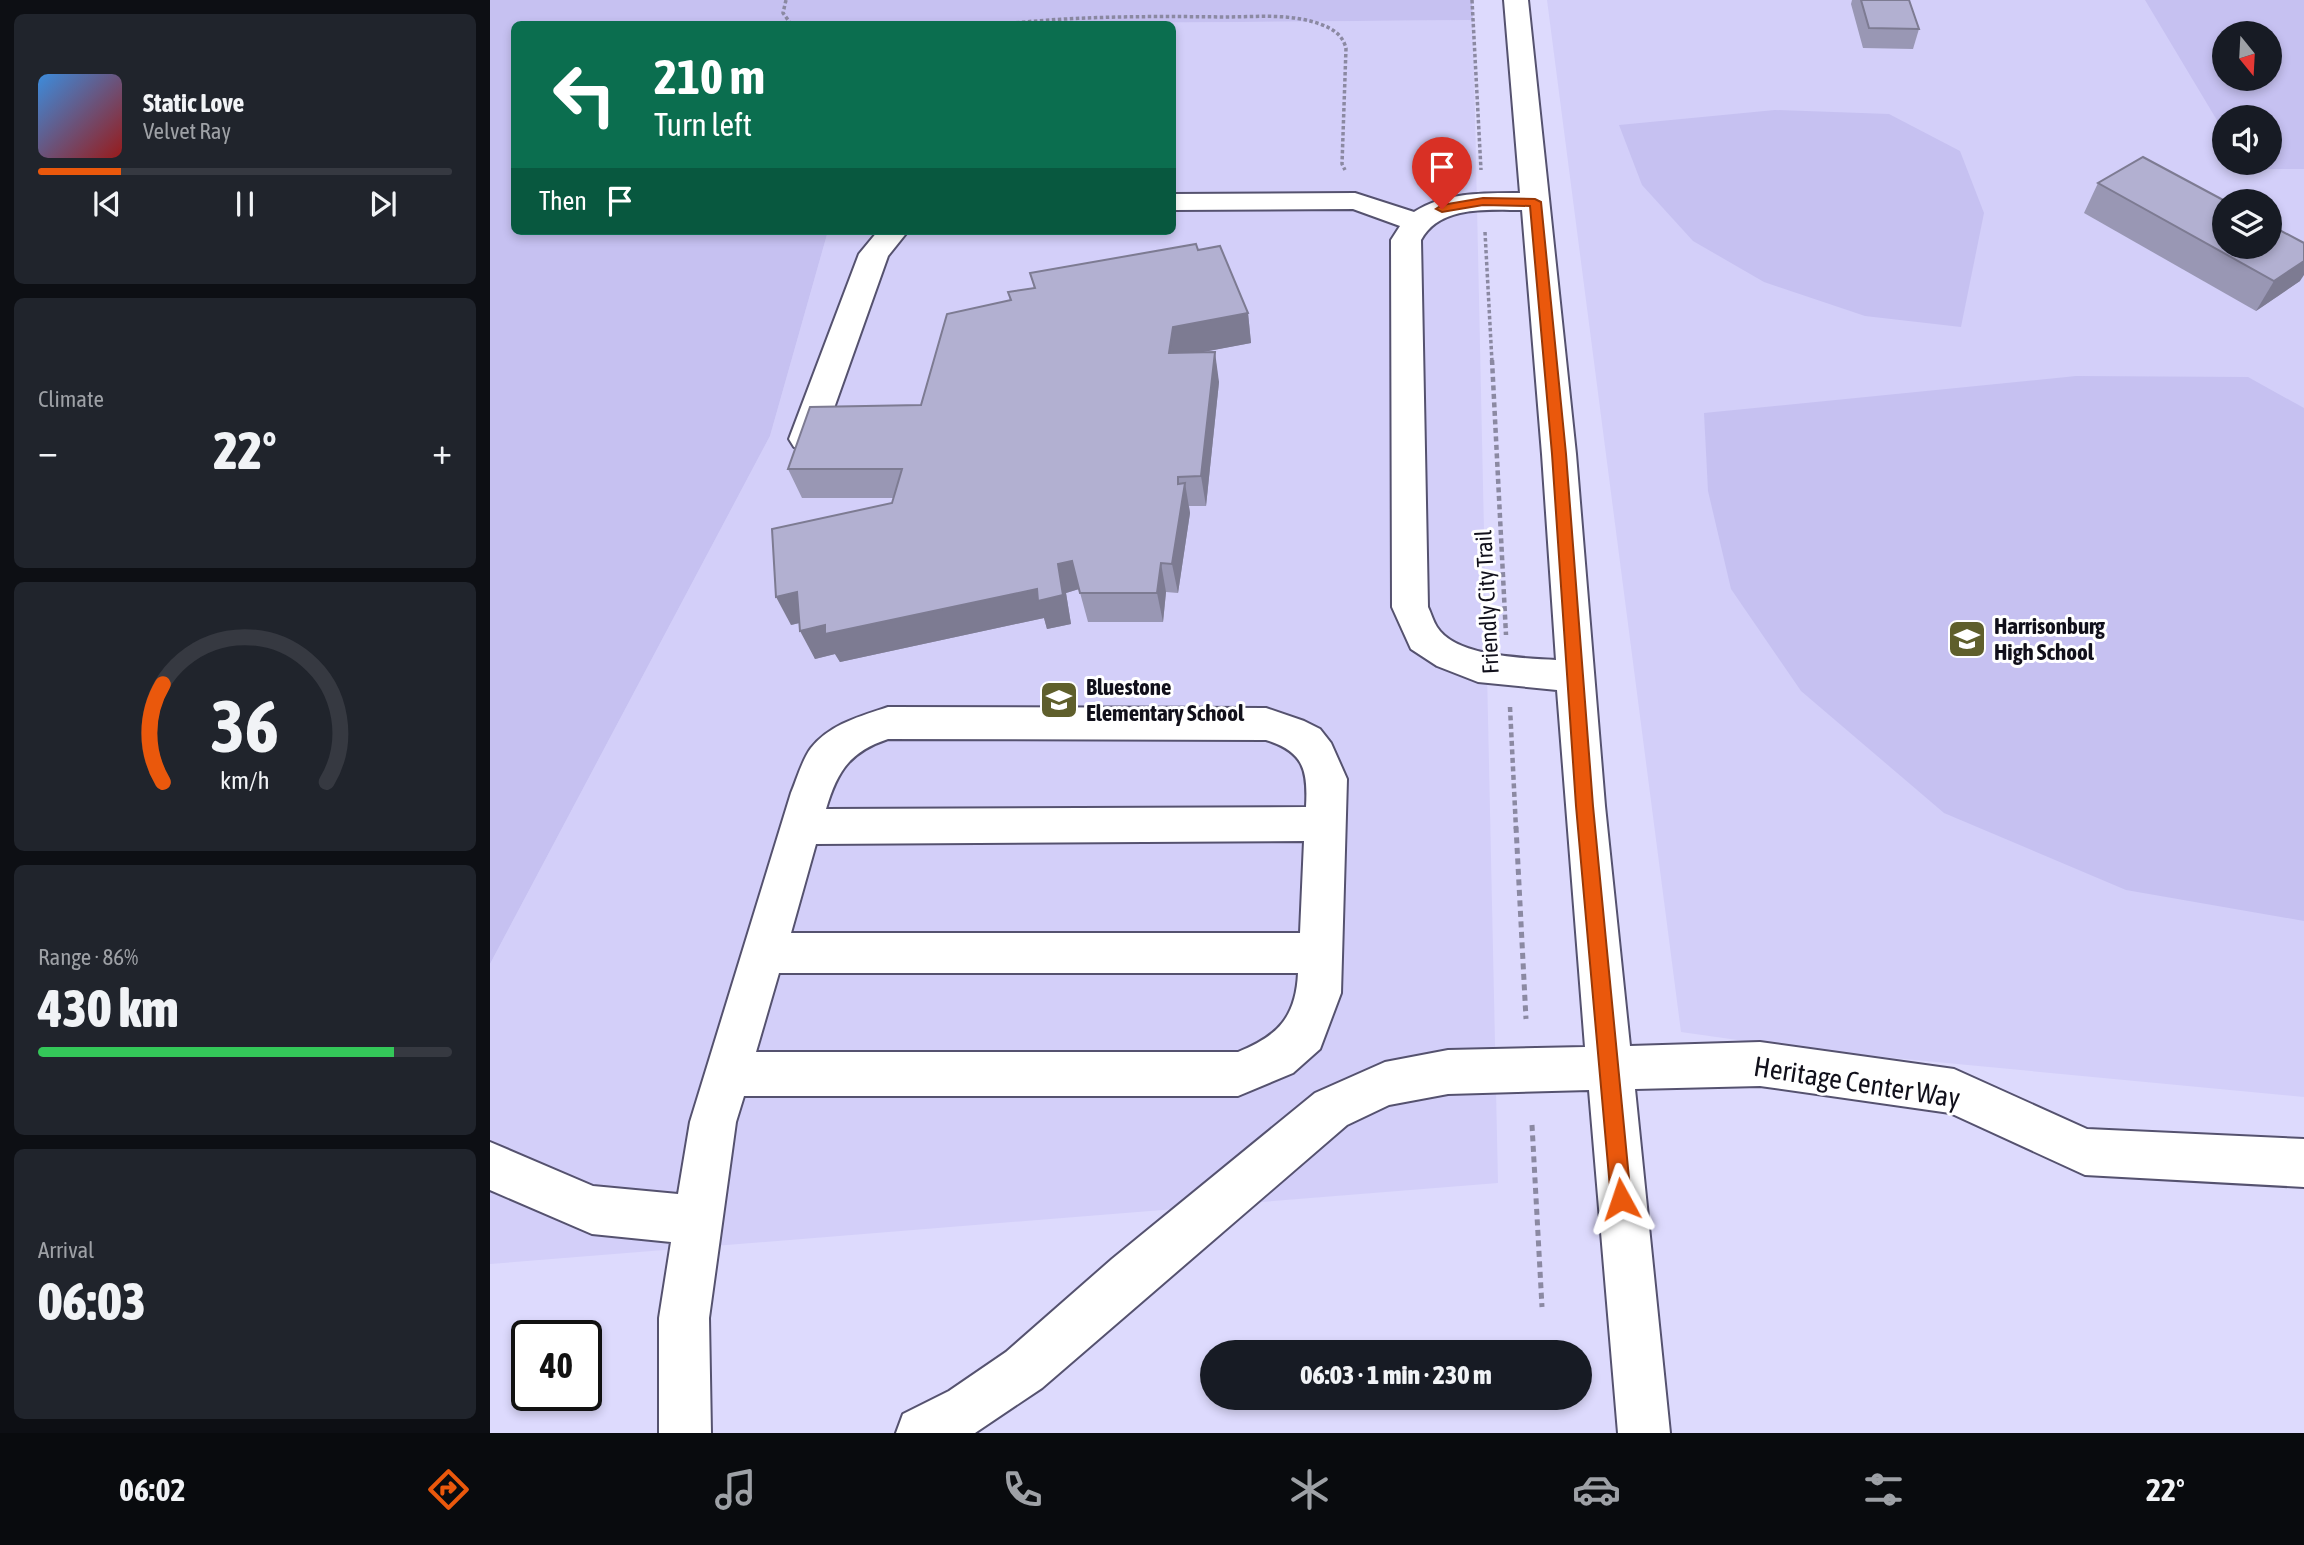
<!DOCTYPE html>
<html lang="en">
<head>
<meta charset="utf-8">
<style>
	:root { --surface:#171b24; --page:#20242c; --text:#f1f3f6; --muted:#9ea1a6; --line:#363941; --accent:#ea580c }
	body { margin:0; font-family:"Asap Condensed",sans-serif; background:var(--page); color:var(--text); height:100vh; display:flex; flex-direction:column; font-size:26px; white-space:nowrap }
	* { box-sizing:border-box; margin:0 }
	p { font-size:23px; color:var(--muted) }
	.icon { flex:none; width:38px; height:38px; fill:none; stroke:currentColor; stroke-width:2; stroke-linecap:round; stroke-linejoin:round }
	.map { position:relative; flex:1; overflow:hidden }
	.drawer { display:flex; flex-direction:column; gap:14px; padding:14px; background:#0d0f14; width:490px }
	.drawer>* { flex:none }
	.top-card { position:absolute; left:21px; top:21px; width:665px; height:214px; border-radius:10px; box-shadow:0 4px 10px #0003; background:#0b6e4f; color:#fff; overflow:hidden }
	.needle { width:46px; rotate:162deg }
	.controls { position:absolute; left:1722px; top:21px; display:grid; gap:14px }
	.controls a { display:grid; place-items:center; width:70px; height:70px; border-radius:50%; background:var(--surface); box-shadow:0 4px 10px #0003; font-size:35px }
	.speed { position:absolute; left:21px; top:1320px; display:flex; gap:14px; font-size:35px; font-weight:700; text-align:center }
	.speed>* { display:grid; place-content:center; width:91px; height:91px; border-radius:50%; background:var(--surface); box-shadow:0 4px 10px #0003; line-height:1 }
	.speed .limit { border:4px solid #111; border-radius:10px; background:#fff; color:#111 }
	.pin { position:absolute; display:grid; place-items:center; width:60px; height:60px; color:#fff; margin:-72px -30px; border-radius:50% 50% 50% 0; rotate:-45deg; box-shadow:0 0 7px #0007 }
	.pin .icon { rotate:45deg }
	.me { position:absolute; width:77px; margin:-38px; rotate:355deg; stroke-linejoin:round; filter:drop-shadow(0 0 5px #0008) }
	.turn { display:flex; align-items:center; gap:24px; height:147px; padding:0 28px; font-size:32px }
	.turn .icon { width:91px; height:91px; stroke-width:2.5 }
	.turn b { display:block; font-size:49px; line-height:60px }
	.then { display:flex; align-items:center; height:66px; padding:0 28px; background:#0003; gap:14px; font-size:26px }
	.big { font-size:52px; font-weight:800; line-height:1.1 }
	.drawer .tile { flex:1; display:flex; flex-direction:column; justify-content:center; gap:10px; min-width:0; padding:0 24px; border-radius:10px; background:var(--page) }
	.drawer .dial { align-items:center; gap:0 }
	.dial svg { height:182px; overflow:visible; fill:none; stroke:var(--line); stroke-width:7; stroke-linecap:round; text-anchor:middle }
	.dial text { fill:var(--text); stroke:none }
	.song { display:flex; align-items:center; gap:21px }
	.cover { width:84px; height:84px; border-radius:10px; background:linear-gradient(135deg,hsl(210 70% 55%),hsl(0 70% 35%)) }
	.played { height:7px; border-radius:4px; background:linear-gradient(90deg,var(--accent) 20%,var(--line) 20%) }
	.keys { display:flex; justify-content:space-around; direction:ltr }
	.heat { display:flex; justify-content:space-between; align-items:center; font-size:38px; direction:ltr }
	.charge { height:10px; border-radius:5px; background:linear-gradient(90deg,#34c759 86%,var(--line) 0) }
	.trip { position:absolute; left:710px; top:1340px; width:392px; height:70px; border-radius:35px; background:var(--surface); box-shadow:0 4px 10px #0003; font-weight:800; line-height:70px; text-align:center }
	.tab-bar { display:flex; height:112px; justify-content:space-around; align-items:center; background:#090b0e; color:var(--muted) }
	.tab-bar .icon { width:49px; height:49px }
	.tab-bar .active { color:var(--accent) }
	.tab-bar b { font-size:32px; color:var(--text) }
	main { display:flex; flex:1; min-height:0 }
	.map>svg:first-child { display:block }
</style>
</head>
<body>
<main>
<section class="drawer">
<div class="tile">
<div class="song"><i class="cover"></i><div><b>Static Love</b><p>Velvet Ray</p></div></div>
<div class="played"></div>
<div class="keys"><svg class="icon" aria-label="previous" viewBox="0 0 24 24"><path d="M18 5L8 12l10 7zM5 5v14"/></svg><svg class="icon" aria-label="pause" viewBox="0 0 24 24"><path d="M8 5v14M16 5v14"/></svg><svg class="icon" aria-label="next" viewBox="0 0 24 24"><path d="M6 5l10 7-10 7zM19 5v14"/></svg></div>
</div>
<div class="tile"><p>Climate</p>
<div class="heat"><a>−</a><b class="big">22°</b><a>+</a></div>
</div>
<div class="tile dial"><svg viewBox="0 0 100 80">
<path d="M14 69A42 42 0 1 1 86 69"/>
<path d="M14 69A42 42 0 0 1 14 26" stroke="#ea580c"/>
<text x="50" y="56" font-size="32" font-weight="700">36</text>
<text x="50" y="72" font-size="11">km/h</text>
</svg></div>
<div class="tile"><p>Range · 86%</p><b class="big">430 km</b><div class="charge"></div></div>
<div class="tile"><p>Arrival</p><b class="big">06:03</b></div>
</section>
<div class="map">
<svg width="1814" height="1433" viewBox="0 0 1814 1433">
	<rect width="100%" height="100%" fill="#dddafd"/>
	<g fill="#d3cff9" fill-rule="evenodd">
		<path d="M 1057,0 L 1814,0 L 1814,1097 L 1319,1050 L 1191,1032 ZM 1734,33 L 1780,33 L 1780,79 L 1734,79 ZM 1734,117 L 1780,117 L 1780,163 L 1734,163 ZM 1734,201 L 1780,201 L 1780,247 L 1734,247 Z"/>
		<path d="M 983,20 L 1008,1183 L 0,1264 L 0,964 L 280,436 L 338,231 L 682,231 L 682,24 L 498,24 Z"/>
	</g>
	<g fill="#c6c1f1" fill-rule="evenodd">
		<path d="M 0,0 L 982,0 L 983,20 L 498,24 L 24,24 L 24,231 L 338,231 L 280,436 L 0,964 Z"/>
		<path d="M 1655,0 L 1814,0 L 1814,169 L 1756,169 L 1753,163 L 1780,163 L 1780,117 L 1734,117 L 1734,132 ZM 1734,33 L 1780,33 L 1780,79 L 1734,79 Z"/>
		<path d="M 1285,110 L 1399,114 L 1470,151 L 1494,213 L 1471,327 L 1375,316 L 1274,282 L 1203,241 L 1152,185 L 1129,125 Z"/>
		<path d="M 1586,376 L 1758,377 L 1814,408 L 1814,921 L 1636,890 L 1454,813 L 1311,691 L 1241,589 L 1218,491 L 1214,413 Z"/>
	</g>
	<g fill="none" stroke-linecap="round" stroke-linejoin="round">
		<defs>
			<g id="minor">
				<path d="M 1014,0 L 1038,0 L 1086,454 L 1115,806 L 1140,1046 L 1270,1042 L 1464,1069 L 1597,1129 L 1814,1139 L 1814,1187 L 1595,1175 L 1460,1113 L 1270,1086 L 1145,1089 L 1180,1433 L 1128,1433 L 1099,1090 L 958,1094 L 899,1105 L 857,1125 L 552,1388 L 485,1433 L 406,1433 L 413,1414 L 459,1391 L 516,1352 L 622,1259 L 825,1093 L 895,1062 L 958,1050 L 1095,1047 L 1067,690 L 988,682 L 947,666 L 921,649 L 902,607 L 901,240 L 910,226 L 863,209 L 682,210 L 682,194 L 865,193 L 924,212 C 955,192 995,193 1030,193 ZM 1032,210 L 1052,454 L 1066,660 C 1034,658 966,657 947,627 C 943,621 941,613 938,607 L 931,240 C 950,205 998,210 1032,210 Z"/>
				<path d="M 388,231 L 418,231 L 398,256 L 333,439 L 328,447 L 316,450 L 304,447 L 299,439 L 369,254 Z"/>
				<path d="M 398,707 L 776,708 L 814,721 L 830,729 L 841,743 L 857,779 L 851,993 L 830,1049 L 803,1073 L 748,1096 L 254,1096 L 246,1122 L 219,1318 L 221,1433 L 169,1433 L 169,1318 L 181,1242 L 102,1234 L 0,1190 L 0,1142 L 103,1186 L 188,1194 L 200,1122 L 301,793 C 307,779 312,760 321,748 C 340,724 371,716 398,707 ZM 398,739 L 776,740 C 814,752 818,770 816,807 L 336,809 C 347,772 359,752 398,739 ZM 814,841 L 810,933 L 301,933 L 326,844 ZM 289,973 L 808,973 C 806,1017 788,1036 748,1052 L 266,1052 Z"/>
			</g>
		</defs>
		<use href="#minor" stroke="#55526f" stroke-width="4"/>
		<g stroke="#8b89a2" stroke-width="3.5" stroke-dasharray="3.5 2.5" stroke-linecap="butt">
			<path d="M 296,0 L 293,13 L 301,24"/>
			<path d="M 982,0 L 991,170"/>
			<path d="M 514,24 C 587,16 660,16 734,17 C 766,17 799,13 830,24 C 843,29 852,34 856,48 L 852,164 L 855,170"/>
			<path d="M 995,232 L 1002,362"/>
		</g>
		<g stroke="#8b89a2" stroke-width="4.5" stroke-dasharray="5 3.5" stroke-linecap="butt">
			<path d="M 1002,360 L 1016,635"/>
			<path d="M 1020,707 L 1026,829"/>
		</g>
		<g stroke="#8b89a2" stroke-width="5" stroke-dasharray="6 4.5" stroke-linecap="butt">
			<path d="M 1026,827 L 1036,1019"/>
			<path d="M 1042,1125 L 1052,1307"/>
		</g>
		<use href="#minor" fill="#fff" fill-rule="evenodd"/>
	</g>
	<g fill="#9997b4">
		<path d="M 1362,0 L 1419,0 L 1429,29 L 1423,49 L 1373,48 L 1361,4 Z"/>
		<path d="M 1608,183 L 1810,281 L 1766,311 L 1594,213 Z"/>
		<path d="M 708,250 L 758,313 L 761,343 L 712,352 L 729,382 L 716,506 L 699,506 L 700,513 L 688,593 L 676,592 L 673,622 L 598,622 L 589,589 L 576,593 L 581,624 L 557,629 L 554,618 L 350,662 L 345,654 L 325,659 L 309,623 L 301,625 L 402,503 L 404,498 L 312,498 L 298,469 L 431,405 L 520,300 L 518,292 L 544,288 L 540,273 Z"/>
	</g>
	<g fill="#7d7b92">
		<path d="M 1814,261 L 1814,275 L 1810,281 L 1766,311 L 1784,281 Z"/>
		<path d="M 758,313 L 761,343 L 687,357 L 679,353 L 683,327 Z"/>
		<path d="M 725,352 L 729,382 L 716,506 L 711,476 Z"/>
		<path d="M 688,477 L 692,499 L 695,483 L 700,513 L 688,593 L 682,564 Z"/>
		<path d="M 582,561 L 589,589 L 576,593 L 581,624 L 557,629 L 554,618 L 350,662 L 345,654 L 325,659 L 310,631 L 335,625 L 547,589 L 568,564 Z"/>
		<path d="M 671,563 L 676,592 L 673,622 L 667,593 Z"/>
		<path d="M 307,592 L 322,620 L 301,625 L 286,597 Z"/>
	</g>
	<g fill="#b2b0d1" stroke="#7d7b92" stroke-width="2">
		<path d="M 1371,0 L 1419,0 L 1429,29 L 1379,28 Z"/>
		<path d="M 1653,157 L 1735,201 L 1734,201 L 1734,247 L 1780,247 L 1780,225 L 1814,243 L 1814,261 L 1784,281 L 1608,183 Z"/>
		<path d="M 706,244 L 708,250 L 730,246 L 758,313 L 683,327 L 679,353 L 725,352 L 711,476 L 688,477 L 688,484 L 695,483 L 682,564 L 671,563 L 667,593 L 590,593 L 582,561 L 568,564 L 573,595 L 548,601 L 547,589 L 335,634 L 335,625 L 310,631 L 307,592 L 286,597 L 282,529 L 402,503 L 412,469 L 298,469 L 320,407 L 431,405 L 457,314 L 521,300 L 518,292 L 545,288 L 540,273 Z"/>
	</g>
	<path fill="#ea580c" stroke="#983908" stroke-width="2" d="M 993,198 L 1045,199 L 1051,202 L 1076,454 L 1103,806 L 1141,1199 L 1138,1206 L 1131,1209 L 1124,1206 L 1121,1199 L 1086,806 L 1062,454 L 1040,206 L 993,205 L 952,212 L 946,209 L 952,205 Z"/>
	<defs>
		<symbol id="school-square" viewBox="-11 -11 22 22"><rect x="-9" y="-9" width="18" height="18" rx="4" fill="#5f5f2c" stroke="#fff"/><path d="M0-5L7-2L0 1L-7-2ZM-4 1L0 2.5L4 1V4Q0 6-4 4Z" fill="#fff"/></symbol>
	</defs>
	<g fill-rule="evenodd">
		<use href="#school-square" x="1455" y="617" width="44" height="44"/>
		<use href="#school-square" x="547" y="678" width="44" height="44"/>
	</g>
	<g text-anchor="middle" stroke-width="6" stroke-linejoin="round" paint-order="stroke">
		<g font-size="23" fill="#11101b" stroke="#fff">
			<text transform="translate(997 602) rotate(-93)" y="8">Friendly City Trail</text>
		</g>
		<g font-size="23" font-weight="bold" fill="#11101b" stroke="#fff" text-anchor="start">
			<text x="1504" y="634">Harrisonburg<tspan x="1504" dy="26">High School</tspan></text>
			<text x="596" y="695">Bluestone<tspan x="596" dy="26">Elementary School</tspan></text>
		</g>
		<g font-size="28" fill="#11101b" stroke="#fff">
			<text transform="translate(1367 1082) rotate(9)" y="10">Heritage Center Way</text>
		</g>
	</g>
</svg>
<div class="controls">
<a><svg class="needle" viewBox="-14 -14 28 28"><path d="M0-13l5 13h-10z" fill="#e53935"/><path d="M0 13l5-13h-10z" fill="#9ea1a6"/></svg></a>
<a><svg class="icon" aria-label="sound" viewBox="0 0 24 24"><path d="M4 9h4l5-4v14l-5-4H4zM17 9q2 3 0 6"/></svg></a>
<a><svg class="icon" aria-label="layers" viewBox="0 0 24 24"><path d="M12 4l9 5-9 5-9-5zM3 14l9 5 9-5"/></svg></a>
</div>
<div class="speed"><div class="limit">40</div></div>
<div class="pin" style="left:952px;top:209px;background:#d93025"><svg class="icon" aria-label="arrive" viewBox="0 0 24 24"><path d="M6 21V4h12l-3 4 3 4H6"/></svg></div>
<svg class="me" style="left:1131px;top:1199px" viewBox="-20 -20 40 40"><path d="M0-17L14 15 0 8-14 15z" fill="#ea580c" stroke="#fff" stroke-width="4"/></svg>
<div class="trip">06:03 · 1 min · 230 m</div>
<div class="top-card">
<div class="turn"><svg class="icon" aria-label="left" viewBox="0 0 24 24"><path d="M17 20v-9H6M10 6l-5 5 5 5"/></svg><div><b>210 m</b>Turn left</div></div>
<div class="then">Then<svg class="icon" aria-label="arrive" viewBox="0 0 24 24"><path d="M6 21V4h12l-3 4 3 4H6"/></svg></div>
</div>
</div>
</main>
<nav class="tab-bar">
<b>06:02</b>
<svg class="icon active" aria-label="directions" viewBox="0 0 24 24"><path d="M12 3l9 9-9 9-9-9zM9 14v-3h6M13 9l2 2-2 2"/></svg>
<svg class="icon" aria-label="music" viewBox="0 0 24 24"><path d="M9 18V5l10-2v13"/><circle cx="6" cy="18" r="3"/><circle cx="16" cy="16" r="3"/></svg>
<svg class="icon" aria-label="phone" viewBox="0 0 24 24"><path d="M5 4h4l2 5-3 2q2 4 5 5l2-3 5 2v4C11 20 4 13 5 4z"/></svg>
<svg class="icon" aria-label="climate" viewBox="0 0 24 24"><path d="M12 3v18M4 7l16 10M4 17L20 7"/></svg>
<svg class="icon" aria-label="car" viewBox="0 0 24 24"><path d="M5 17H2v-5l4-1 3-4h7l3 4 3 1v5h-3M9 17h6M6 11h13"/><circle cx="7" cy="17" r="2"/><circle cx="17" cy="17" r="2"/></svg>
<svg class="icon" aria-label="filters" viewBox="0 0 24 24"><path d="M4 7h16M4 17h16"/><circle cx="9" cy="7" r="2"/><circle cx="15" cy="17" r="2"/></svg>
<b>22°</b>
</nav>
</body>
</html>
